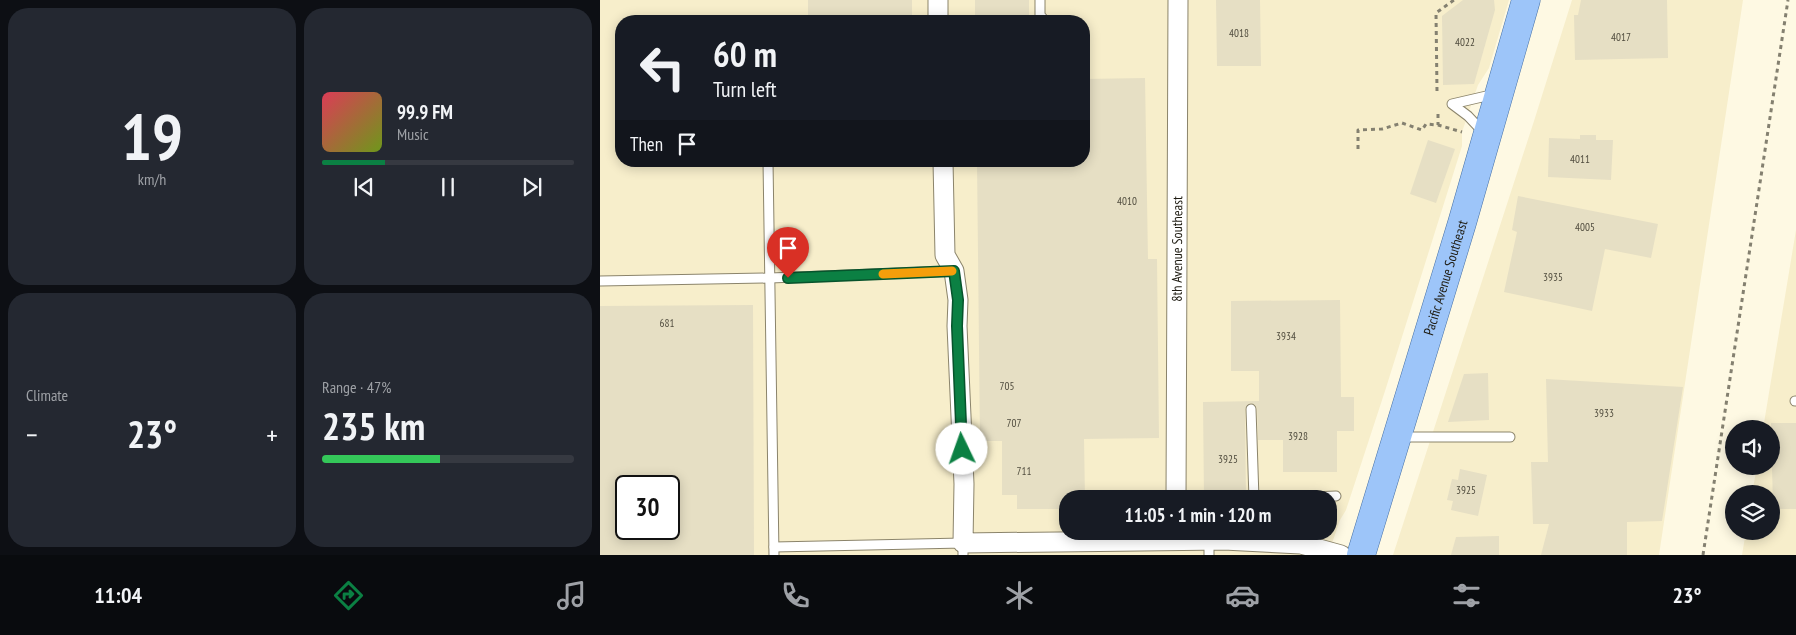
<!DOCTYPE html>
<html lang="en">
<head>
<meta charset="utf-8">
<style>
	:root { --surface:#171b24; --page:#242831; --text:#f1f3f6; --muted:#9ea1a6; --line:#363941; --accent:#0b8043 }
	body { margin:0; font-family:"PT Sans Narrow",sans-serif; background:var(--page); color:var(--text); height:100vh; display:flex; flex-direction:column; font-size:19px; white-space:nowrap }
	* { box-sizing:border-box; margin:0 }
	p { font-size:16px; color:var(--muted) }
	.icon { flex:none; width:28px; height:28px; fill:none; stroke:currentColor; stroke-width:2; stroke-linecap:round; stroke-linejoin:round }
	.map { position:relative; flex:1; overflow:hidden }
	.sheet { display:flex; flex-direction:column; gap:8px; padding:8px; background:#0d0f14; width:600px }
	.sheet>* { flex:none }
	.guide { position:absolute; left:15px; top:15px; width:475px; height:152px; border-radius:20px; box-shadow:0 2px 12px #0003; background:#171b24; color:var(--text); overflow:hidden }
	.tools { position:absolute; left:1125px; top:420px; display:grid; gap:10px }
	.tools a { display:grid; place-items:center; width:55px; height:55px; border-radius:50%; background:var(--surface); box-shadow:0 2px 12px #0003; font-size:25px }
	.speed { position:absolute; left:15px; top:475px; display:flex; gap:10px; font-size:25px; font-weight:700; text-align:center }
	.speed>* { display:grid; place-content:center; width:65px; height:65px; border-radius:50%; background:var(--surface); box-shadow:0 2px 12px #0003; line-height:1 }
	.speed .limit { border:2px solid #111; border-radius:8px; background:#fff; color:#111 }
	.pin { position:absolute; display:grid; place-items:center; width:42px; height:42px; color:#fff; margin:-51px -21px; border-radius:50% 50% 50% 0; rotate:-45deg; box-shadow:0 0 5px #0007 }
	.pin .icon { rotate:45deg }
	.me { position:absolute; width:55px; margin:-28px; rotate:357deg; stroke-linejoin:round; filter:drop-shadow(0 0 4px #0008) }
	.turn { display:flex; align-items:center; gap:18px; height:105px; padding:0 15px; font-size:22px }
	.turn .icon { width:65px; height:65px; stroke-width:2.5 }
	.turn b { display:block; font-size:35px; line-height:42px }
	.then { display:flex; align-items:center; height:48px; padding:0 15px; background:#0003; gap:10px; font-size:19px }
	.big { font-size:38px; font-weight:600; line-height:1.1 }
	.sheet .widget { flex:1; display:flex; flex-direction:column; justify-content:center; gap:8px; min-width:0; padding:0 18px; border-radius:20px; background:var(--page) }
	.sheet .dial { align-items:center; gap:0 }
	.dial b { font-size:65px; line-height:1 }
	.song { display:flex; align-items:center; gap:15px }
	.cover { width:60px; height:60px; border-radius:8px; background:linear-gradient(135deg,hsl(350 70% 55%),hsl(80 70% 35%)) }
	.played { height:5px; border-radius:2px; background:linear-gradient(90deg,var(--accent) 25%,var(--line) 25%) }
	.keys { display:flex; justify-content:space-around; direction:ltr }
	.heat { display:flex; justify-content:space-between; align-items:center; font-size:28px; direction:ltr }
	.charge { height:8px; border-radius:4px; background:linear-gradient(90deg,#34c759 47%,var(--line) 0) }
	.sheet .tiles { flex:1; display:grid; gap:8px; grid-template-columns:repeat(2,1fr) }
	.trip { position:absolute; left:459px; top:490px; width:278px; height:50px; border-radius:20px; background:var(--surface); box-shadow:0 2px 12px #0003; font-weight:600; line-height:50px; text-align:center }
	.tabs { display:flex; height:80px; justify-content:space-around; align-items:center; background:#090b0e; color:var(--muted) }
	.tabs .icon { width:35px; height:35px }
	.tabs .active { color:var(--accent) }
	.tabs b { font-size:22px; color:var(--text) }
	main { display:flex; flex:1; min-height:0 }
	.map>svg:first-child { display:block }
</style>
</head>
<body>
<main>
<section class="sheet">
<div class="tiles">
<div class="widget dial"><b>19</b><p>km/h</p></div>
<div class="widget">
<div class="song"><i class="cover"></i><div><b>99.9 FM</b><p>Music</p></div></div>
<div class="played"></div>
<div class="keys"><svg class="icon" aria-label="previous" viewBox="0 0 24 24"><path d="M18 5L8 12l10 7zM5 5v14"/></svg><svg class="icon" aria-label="pause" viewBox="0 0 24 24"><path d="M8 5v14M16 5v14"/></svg><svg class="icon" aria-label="next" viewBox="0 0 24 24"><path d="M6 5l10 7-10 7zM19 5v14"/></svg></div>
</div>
<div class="widget"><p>Climate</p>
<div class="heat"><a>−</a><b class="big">23°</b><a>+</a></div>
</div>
<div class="widget"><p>Range · 47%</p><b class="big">235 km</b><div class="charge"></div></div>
</div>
</section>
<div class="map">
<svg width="1196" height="555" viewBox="0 0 1196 555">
	<rect width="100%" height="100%" fill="#fef9e3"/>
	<g fill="#f7eecb" fill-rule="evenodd">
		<path d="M 0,0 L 909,0 L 889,68 L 878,85 L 862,132 L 862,146 L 785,391 L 746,510 L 740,520 L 728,555 L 0,555 ZM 21,21 L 484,21 L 484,161 L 21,161 ZM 26,486 L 69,486 L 69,529 L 26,529 ZM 468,499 L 728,499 L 728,531 L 468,531 Z"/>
		<path d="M 972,0 L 1143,0 L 1059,555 L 793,555 L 934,121 Z"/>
		<path d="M 1196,230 L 1196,555 L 1142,555 L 1146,531 L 1171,531 L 1171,494 L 1152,494 L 1157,466 L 1171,466 L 1171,429 L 1163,429 Z"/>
	</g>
	<g fill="#e6dfc4" fill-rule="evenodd">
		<rect x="208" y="0" width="104" height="21"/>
		<rect x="375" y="0" width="54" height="21"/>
		<path d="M 616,0 L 660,0 L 661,66 L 617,66 Z"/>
		<path d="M 863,0 L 894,0 L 895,10 L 874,84 L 843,85 L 842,16 Z"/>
		<path d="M 981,0 L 1067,0 L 1068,58 L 975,60 L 974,15 L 978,15 Z"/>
		<path d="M 545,78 L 548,259 L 557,259 L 559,438 L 484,439 L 485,499 L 468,499 L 468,509 L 417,509 L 417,495 L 402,495 L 402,441 L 380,441 L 377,161 L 484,161 L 484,79 Z"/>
		<path d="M 980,135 L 996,135 L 996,140 L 1013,140 L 1011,180 L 948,177 L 949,138 L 980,139 Z"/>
		<path d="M 828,140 L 855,149 L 836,203 L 810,194 Z"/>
		<path d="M 918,196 L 1058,224 L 1051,258 L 1005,249 L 992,311 L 904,292 L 917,232 L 912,230 Z"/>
		<path d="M 740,300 L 741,397 L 754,397 L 754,431 L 737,431 L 737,472 L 683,472 L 683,440 L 658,440 L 657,408 L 654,404 L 650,403 L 646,406 L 645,409 L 646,499 L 604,499 L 603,402 L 659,401 L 659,371 L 631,371 L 631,301 Z"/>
		<path d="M 153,305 L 154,555 L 0,555 L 0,306 ZM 26,486 L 69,486 L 69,529 L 26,529 Z"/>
		<path d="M 888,373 L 889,420 L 848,422 L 864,374 Z"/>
		<path d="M 946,379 L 1083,387 L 1062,521 L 1027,522 L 1027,555 L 941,555 L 949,524 L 933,524 L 931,462 L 948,462 Z"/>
		<path d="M 1171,423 L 1196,423 L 1196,509 L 1173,509 Z"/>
		<path d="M 860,469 L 887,475 L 878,516 L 851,510 L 853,501 L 847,500 L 852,479 L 858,480 Z"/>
		<path d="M 899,536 L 899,555 L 851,555 L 856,537 Z"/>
	</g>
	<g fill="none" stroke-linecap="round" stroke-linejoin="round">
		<defs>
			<g id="lane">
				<path d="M 440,0 L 440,15 L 445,21"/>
				<path d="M 884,133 L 868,116 L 852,104 L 895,94"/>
				<path d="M 168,161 L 174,555"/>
				<path d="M 0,281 L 170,278 L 354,271"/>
				<path d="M 1195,401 L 1196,401"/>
				<path d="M 651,409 L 654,499"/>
				<path d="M 800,437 L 910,437"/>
				<path d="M 663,499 L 736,496"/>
				<path d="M 609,540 L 609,555"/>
				<path d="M 174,547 L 363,543 L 363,555"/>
			</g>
			<g id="street">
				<path d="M 338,21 L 338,0"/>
				<path d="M 343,161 L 345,255 L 354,271 L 358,300 L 357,326 L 364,484 L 363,543 L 624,540 L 701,544 L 741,555"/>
				<path id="s1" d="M 576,499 L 578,0"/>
			</g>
			<g id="primary">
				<path id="s2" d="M 761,555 L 862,223 L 926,0"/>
			</g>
		</defs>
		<use href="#lane" stroke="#8b846b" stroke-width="11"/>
		<use href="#street" stroke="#8b846b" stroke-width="21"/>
		<use href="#primary" stroke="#4670a5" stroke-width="29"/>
		<g stroke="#848070" stroke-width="3" stroke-dasharray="4 4" stroke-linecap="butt">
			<path d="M 837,91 L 836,13 L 854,0"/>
			<path d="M 838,114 L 838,125"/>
			<path d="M 758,149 L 758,130 L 782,129 L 802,123 L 822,130 L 826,124 L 838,125 L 862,132"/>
			<path d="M 1103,555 L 1188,0"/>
		</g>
		<use href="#lane" stroke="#fff" stroke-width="9"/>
		<use href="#street" stroke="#fff" stroke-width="19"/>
		<use href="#primary" stroke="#9dc5f9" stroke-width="28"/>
	</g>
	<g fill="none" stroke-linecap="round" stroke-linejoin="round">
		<defs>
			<path id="route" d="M 188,278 L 354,271 L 358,300 L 357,326 L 362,449"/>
		</defs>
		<use href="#route" stroke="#07532c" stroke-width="12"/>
		<use href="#route" stroke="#0b8043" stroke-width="9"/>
		<path stroke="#f59e0b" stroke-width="9" d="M 283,274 L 352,271"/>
	</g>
	<g text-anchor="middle" stroke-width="4.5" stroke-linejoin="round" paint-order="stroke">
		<g font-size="11" fill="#504c3e">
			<text x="639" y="37">4018</text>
			<text x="1021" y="41">4017</text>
			<text x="865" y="46">4022</text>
			<text x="980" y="163">4011</text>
			<text x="527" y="205">4010</text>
			<text x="985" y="231">4005</text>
			<text x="953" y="281">3935</text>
			<text x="67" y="327">681</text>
			<text x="686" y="340">3934</text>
			<text x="407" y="390">705</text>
			<text x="1004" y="417">3933</text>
			<text x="414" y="427">707</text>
			<text x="698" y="440">3928</text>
			<text x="628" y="463">3925</text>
			<text x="424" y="475">711</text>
			<text x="866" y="494">3925</text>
		</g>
		<g font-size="14" fill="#1e1b11" stroke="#fef9e3">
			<text dy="5" stroke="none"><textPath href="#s1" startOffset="250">8th Avenue Southeast</textPath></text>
			<text dy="5" stroke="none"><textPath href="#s2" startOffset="290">Pacific Avenue Southeast</textPath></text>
		</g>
	</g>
</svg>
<div class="tools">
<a><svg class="icon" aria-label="sound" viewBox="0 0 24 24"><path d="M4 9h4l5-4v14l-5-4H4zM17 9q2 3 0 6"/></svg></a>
<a><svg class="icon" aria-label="layers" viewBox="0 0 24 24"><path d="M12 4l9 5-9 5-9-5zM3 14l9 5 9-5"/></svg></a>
</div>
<div class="speed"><div class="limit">30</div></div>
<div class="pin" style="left:188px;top:278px;background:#d93025"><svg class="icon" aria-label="arrive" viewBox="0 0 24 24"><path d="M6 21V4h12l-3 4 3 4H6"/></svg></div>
<svg class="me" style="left:362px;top:449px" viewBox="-20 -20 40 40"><circle r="19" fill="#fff"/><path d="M0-13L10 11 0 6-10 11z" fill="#0b8043"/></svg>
<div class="trip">11:05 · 1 min · 120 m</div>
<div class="guide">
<div class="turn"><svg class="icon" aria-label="left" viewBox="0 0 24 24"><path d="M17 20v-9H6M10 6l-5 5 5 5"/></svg><div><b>60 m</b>Turn left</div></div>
<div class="then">Then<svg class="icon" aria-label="arrive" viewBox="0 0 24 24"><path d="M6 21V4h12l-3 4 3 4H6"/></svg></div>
</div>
</div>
</main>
<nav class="tabs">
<b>11:04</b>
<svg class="icon active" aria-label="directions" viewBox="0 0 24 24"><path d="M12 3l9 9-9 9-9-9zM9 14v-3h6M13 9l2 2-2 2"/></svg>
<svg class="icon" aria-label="music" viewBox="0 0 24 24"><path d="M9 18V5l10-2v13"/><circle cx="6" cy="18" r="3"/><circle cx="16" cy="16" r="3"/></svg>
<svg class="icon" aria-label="phone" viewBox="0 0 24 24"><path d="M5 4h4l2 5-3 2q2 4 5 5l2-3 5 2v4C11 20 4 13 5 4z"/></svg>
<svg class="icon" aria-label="climate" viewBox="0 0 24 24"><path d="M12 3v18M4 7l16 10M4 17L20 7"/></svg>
<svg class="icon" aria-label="car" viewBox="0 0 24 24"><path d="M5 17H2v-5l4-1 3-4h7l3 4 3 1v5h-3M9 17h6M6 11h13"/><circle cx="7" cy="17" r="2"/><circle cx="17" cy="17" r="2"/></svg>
<svg class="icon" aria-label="filters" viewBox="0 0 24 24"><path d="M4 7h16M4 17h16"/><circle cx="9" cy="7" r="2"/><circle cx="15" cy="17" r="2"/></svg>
<b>23°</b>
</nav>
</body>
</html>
